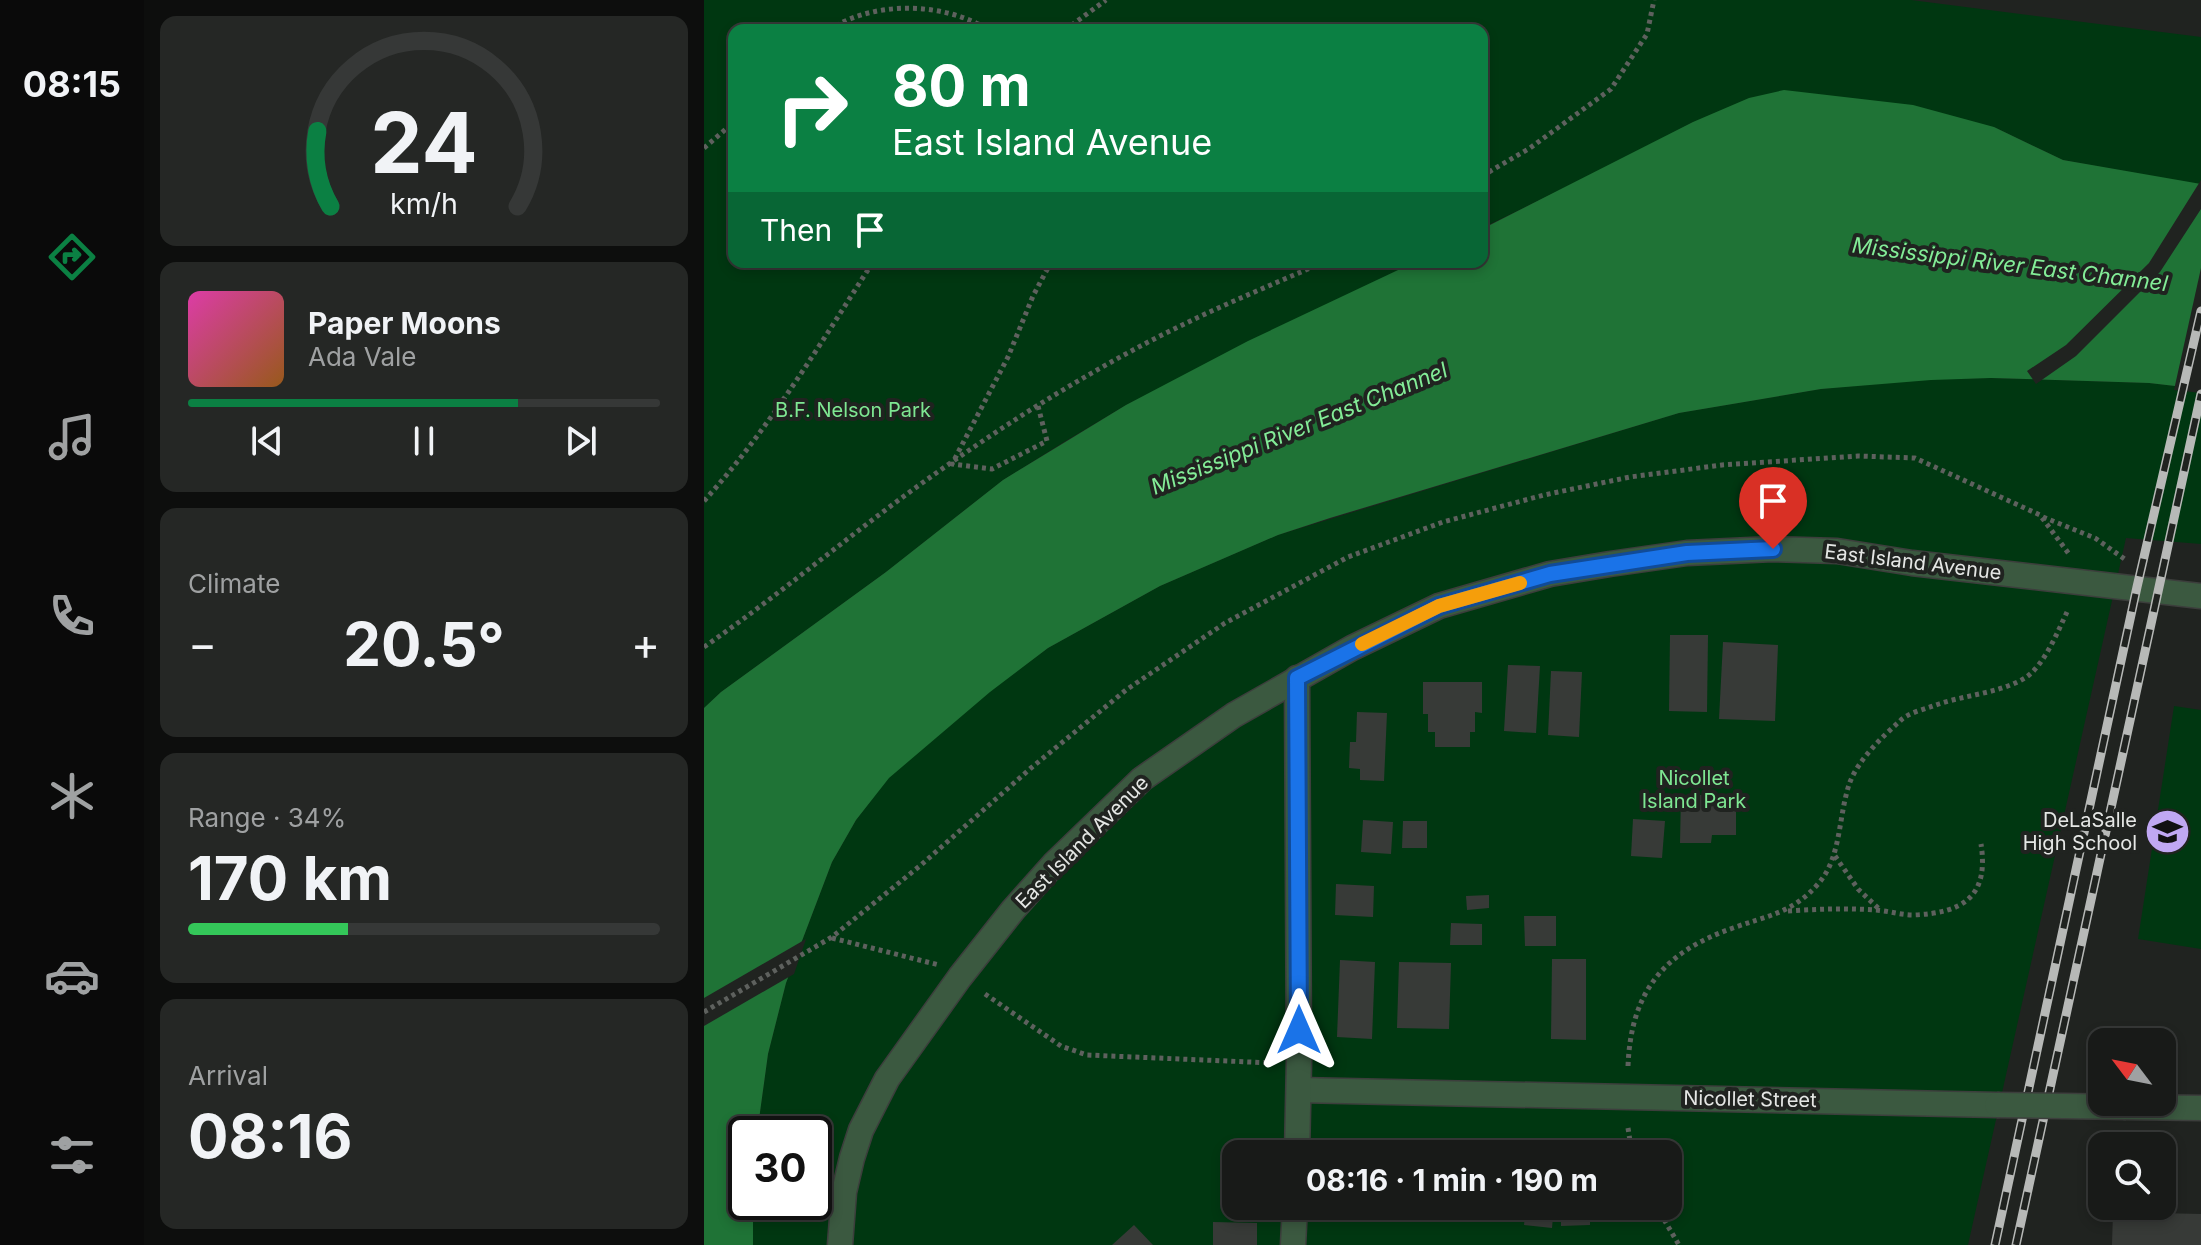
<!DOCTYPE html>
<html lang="en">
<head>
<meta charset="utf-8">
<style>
	:root { --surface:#181a18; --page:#252725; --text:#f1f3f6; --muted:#9fa1a2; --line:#363837; --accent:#0b8043 }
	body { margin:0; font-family:Inter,sans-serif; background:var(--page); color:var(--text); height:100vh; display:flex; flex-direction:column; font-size:30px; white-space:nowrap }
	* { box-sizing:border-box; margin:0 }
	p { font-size:26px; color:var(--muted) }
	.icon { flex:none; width:44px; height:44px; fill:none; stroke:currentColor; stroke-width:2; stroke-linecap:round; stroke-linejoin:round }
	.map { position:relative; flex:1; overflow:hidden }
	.side { display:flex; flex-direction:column; gap:16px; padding:16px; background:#0d0e0d; width:560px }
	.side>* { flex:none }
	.top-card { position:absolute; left:24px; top:24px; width:760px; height:244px; border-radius:16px; box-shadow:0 4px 12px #0003,0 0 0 2px var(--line); background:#0b8043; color:#fff; overflow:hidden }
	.needle { width:52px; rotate:302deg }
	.buttons { position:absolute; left:1384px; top:1028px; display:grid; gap:16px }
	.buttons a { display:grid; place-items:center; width:88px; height:88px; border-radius:16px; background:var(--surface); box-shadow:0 4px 12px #0003,0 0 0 2px var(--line); font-size:40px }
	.speed { position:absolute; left:24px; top:1116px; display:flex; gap:16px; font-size:40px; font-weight:700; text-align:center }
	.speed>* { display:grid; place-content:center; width:104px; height:104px; border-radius:50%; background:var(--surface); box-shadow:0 4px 12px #0003,0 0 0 2px var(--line); line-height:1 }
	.speed .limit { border:4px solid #111; border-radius:12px; background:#fff; color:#111 }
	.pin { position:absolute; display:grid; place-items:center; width:68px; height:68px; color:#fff; margin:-82px -34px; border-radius:50% 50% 50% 0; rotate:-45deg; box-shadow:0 0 8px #0007 }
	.pin .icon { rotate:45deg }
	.me { position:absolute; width:88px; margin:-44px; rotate:0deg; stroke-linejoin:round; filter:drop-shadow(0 0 6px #0008) }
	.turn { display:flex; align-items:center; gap:28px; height:168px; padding:0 32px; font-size:36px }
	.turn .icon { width:104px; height:104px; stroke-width:2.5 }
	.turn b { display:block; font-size:56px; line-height:68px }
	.then { display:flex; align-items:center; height:76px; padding:0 32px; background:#0003; gap:16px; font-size:30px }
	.big { font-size:60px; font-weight:700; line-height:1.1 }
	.side .widget { flex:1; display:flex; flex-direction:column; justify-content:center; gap:12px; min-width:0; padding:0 28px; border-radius:16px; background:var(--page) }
	.side .dial { align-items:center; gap:0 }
	.dial svg { height:208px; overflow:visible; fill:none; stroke:var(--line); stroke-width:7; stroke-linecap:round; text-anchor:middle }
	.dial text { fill:var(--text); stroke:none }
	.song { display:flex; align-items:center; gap:24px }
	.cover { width:96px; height:96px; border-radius:12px; background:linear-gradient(135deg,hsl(320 70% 55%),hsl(30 70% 35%)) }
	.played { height:8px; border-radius:4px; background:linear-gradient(90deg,var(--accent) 70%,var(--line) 70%) }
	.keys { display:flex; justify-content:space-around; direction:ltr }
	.heat { display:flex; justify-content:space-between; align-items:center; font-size:44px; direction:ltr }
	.charge { height:12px; border-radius:6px; background:linear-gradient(90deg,#34c759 34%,var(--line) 0) }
	.trip { position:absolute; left:518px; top:1140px; width:460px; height:80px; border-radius:16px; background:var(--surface); box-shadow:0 4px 12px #0003,0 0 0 2px var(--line); font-weight:700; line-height:80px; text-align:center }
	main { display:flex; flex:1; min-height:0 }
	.tabs { display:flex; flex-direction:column; width:144px; justify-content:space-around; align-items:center; background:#0a0a0a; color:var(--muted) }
	.tabs .icon { width:56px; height:56px }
	.tabs .active { color:var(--accent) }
	.tabs b { font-size:36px; color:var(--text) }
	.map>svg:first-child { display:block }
</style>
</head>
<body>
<main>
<nav class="tabs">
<b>08:15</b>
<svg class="icon active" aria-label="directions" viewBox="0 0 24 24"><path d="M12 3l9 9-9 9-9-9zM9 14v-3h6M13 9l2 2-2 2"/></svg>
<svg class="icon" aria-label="music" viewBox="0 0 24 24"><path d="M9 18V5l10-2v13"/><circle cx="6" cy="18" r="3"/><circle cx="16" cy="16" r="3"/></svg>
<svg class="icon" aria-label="phone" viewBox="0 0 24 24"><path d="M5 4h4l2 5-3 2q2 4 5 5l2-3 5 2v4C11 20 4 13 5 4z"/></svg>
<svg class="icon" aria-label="climate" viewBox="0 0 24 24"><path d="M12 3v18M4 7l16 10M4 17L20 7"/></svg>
<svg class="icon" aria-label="car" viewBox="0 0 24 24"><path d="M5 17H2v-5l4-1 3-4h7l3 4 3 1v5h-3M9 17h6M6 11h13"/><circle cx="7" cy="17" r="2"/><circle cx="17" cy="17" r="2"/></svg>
<svg class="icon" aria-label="filters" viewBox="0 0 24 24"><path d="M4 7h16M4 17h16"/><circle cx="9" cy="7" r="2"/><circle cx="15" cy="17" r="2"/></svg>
</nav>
<section class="side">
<div class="widget dial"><svg viewBox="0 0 100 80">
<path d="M14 69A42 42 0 1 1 86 69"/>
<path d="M14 69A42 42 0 0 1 9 40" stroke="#0b8043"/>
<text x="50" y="56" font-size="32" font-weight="700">24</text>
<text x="50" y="72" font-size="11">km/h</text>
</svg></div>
<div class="widget">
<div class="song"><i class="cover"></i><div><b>Paper Moons</b><p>Ada Vale</p></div></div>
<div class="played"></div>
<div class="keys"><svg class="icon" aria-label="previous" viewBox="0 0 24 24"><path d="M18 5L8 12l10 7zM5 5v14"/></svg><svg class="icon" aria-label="pause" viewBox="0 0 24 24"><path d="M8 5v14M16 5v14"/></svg><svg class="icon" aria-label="next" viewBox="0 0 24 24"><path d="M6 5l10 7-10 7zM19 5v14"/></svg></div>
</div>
<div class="widget"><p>Climate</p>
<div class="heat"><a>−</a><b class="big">20.5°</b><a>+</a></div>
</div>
<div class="widget"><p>Range · 34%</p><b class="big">170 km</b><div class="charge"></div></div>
<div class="widget"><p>Arrival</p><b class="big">08:16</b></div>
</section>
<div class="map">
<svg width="1497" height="1245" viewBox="0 0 1497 1245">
	<rect width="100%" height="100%" fill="#202320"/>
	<g fill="#003711" fill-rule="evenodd">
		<path d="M 0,0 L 1207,0 L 1497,37 L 1497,185 L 1359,160 L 1290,127 L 989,122 L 916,161 L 778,228 L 778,30 L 30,30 L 30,262 L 711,262 L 422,405 L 360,442 L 299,480 L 182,572 L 17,692 L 0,708 Z"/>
		<path d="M 1287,378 L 1445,383 L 1497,389 L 1497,544 L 1422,538 L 1264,1245 L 49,1245 L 49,1202 L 110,1202 L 110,1134 L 53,1134 L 64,1054 L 82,983 L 128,862 L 152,820 L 184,778 L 286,691 L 344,648 L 456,586 L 574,535 L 975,413 L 1117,389 L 1227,379 ZM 532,1154 L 964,1154 L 964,1206 L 532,1206 Z"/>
		<path d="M 1470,706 L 1497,710 L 1497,949 L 1434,939 Z"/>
	</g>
	<path fill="#1f7336" d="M 1080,90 L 1209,105 L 1290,127 L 1359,160 L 1497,184 L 1497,389 L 1445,383 L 1287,378 L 1227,380 L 1117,389 L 975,413 L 626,518 L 574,535 L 456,586 L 344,648 L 286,692 L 185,778 L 152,820 L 128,862 L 82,983 L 64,1054 L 53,1134 L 42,1134 L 42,1202 L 49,1202 L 49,1245 L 0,1245 L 0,708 L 17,692 L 182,572 L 299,480 L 422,405 L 544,341 L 711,262 L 778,262 L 778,229 L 989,122 L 1045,98 Z"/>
	<g fill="#202320">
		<path d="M 1497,180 L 1497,209 L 1456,272 L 1372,356 L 1332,384 L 1323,371 L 1362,345 L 1445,263 Z"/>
		<path d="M 1497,268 L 1497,393 L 1470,390 Z"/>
		<path d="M 102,939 L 90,974 L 0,1026 L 0,998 Z"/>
	</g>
	<g fill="#373a37">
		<path d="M 966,635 L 1004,635 L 1003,712 L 965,711 Z"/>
		<path d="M 1019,642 L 1074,645 L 1071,721 L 1015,719 Z"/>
		<path d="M 804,665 L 836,666 L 832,733 L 800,731 Z"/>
		<path d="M 847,671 L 878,672 L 875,737 L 844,735 Z"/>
		<path d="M 719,682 L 778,682 L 778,713 L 771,712 L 771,732 L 766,732 L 766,747 L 731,747 L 731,732 L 724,732 L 724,714 L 719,714 Z"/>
		<path d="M 653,712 L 683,713 L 680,781 L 656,780 L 656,769 L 645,768 L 646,742 L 652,742 Z"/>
		<path d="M 977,795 L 1008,795 L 1008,804 L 1032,804 L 1032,835 L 1008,835 L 1007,843 L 976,843 Z"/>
		<path d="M 929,819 L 961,821 L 958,858 L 927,856 Z"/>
		<path d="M 659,820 L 689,822 L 687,854 L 657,852 Z"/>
		<path d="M 699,821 L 723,821 L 723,848 L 698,848 Z"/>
		<path d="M 632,884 L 670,886 L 669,917 L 631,915 Z"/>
		<path d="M 785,895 L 785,908 L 763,910 L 762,896 Z"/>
		<path d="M 820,916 L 852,916 L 852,946 L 821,946 Z"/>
		<path d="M 747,923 L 778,924 L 778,945 L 746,945 Z"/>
		<path d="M 848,959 L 882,959 L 882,1040 L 847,1039 Z"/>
		<path d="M 636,960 L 671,962 L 668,1039 L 633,1037 Z"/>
		<path d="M 695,962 L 747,963 L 745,1029 L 693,1028 Z"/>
		<path d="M 758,1206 L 795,1206 L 795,1221 L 758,1222 Z"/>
		<path d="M 822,1206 L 850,1206 L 848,1228 L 820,1225 Z"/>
		<path d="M 857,1206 L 886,1206 L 886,1225 L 857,1226 Z"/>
		<path d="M 1409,1212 L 1497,1214 L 1497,1245 L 1408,1245 Z"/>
		<path d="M 509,1222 L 553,1223 L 553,1245 L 509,1245 Z"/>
		<path d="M 430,1225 L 449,1245 L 408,1245 Z"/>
	</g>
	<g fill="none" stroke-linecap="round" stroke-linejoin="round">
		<defs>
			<g id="minor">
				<path d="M 595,1090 L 1293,1105"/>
				<path d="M 1422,1107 L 1497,1108"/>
				<path d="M 593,1154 L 595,1061 L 593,678"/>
				<path d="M 136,1245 L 140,1192 L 148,1158 L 157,1130 L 183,1079 L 256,977 L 309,910 L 350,864 L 438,779 L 530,715 L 648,648 L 735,606 L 846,574 L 906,564 L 983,553 L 1069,549 L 1133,551 L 1208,563 L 1497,596"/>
				<path d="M 589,1245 L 591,1206"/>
			</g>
		</defs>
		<use href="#minor" stroke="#3c3e3c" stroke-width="27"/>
		<g stroke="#5e615e" stroke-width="5" stroke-dasharray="4 4" stroke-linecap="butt">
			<path d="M 125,30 C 170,0 240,2 285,30"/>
			<path d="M 361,30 L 402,0"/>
			<path d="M 0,148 L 30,122"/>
			<path d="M 778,176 L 826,148 L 907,89 L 943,34 L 950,0"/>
			<path d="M 334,406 L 343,441 L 288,469 L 248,464 L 304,357 L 329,296 L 347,262"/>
			<path d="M 0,501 C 66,428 116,344 169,262"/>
			<path d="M 1339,517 L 1391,538 L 1422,560"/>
			<path d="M 0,647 C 78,593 150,531 228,476 C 307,420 390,368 476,326 C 523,303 572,283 620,262"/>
			<path d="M 1131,856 L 1154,889 L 1175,909"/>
			<path d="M 1084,911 C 1114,909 1143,908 1172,910 C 1185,911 1197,915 1209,915 C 1260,913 1285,896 1277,844"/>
			<path d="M 128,938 L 235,965"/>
			<path d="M 281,994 L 357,1046 L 383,1055 L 569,1063"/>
			<path d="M 0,1012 L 128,937 L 217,865 L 327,768 L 422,690 L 521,623 L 644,557 L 739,522 L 840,495 L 926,477 L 1018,465 L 1154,456 L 1211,458 L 1336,515 L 1365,554"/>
			<path d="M 924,1066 C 927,991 960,952 1029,928 C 1062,916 1089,913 1114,884 C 1138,857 1134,815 1146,782 C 1155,759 1178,737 1196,721 C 1204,713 1218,710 1229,706 C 1258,695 1294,694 1321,678 C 1340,666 1354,631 1363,612"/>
			<path d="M 924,1128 L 928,1154"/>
			<path d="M 952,1206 L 975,1245"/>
		</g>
		<use href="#minor" stroke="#3b5940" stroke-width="24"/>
		<defs>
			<g id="rail">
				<path d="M 1291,1245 L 1433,587 L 1497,311"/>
				<path d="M 1312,1245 L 1497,394"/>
			</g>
		</defs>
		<use href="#rail" stroke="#b7b9b7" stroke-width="9"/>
		<use href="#rail" stroke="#202320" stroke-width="6" stroke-dasharray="18" stroke-linecap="butt"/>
		<defs>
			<path id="minor-bridge" d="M 1293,1105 L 1422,1107"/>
		</defs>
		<use href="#minor-bridge" stroke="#3c3e3c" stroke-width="27" stroke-linecap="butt"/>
		<use href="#minor-bridge" stroke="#3b5940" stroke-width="24"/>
	</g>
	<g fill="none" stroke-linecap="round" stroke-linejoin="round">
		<defs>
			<path id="route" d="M 595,1030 L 593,678 L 735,606 L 846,574 L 983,553 L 1069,549"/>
		</defs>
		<use href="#route" stroke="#114b97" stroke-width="20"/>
		<use href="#route" stroke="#1a73e8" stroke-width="14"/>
		<path stroke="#f59e0b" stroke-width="14" d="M 658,644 L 735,606 L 816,583"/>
	</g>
	<defs>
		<symbol id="school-disc" viewBox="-11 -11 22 22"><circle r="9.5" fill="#c0a8f3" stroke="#202320"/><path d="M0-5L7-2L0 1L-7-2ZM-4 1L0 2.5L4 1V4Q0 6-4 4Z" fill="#111"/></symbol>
	</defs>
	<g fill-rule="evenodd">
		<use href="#school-disc" x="1438" y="806" width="51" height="51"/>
	</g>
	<g text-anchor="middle" stroke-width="8" stroke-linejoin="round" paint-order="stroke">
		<g font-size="20" fill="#7ee792" stroke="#202320">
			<text x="149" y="417">B.F. Nelson Park</text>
			<text x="990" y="785">Nicollet<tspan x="990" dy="23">Island Park</tspan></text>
		</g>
		<g font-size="20" fill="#e5e7e5" stroke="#202320">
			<text transform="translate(1209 562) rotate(7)" y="7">East Island Avenue</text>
			<text transform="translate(378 842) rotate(-45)" y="7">East Island Avenue</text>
			<text transform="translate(1046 1099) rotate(1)" y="7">Nicollet Street</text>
		</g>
		<g font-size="20" fill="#e5e7e5" stroke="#202320" text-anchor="end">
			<text x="1433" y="827">DeLaSalle<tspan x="1433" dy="23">High School</tspan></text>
		</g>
		<g font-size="22" font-style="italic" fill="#83ec97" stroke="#202320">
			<text transform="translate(1306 264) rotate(7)" y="8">Mississippi River East Channel</text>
			<text transform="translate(595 428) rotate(-22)" y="8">Mississippi River East Channel</text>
		</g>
	</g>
</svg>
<div class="buttons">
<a><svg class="needle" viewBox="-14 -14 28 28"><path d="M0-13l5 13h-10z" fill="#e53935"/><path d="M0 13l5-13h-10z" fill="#9fa1a2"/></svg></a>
<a><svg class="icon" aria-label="search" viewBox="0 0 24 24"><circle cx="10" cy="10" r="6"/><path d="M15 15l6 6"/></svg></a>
</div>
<div class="speed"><div class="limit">30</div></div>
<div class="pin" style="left:1069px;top:549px;background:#d93025"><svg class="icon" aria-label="arrive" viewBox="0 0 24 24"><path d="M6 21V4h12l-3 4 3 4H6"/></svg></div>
<svg class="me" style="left:595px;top:1030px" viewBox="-20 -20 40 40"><path d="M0-17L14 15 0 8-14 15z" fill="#1a73e8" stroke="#fff" stroke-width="4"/></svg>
<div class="trip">08:16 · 1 min · 190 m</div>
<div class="top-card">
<div class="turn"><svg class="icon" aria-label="right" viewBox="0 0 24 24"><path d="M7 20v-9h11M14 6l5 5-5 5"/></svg><div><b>80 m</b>East Island Avenue</div></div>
<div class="then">Then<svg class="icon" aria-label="arrive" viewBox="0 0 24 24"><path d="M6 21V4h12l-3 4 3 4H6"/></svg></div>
</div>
</div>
</main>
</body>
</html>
